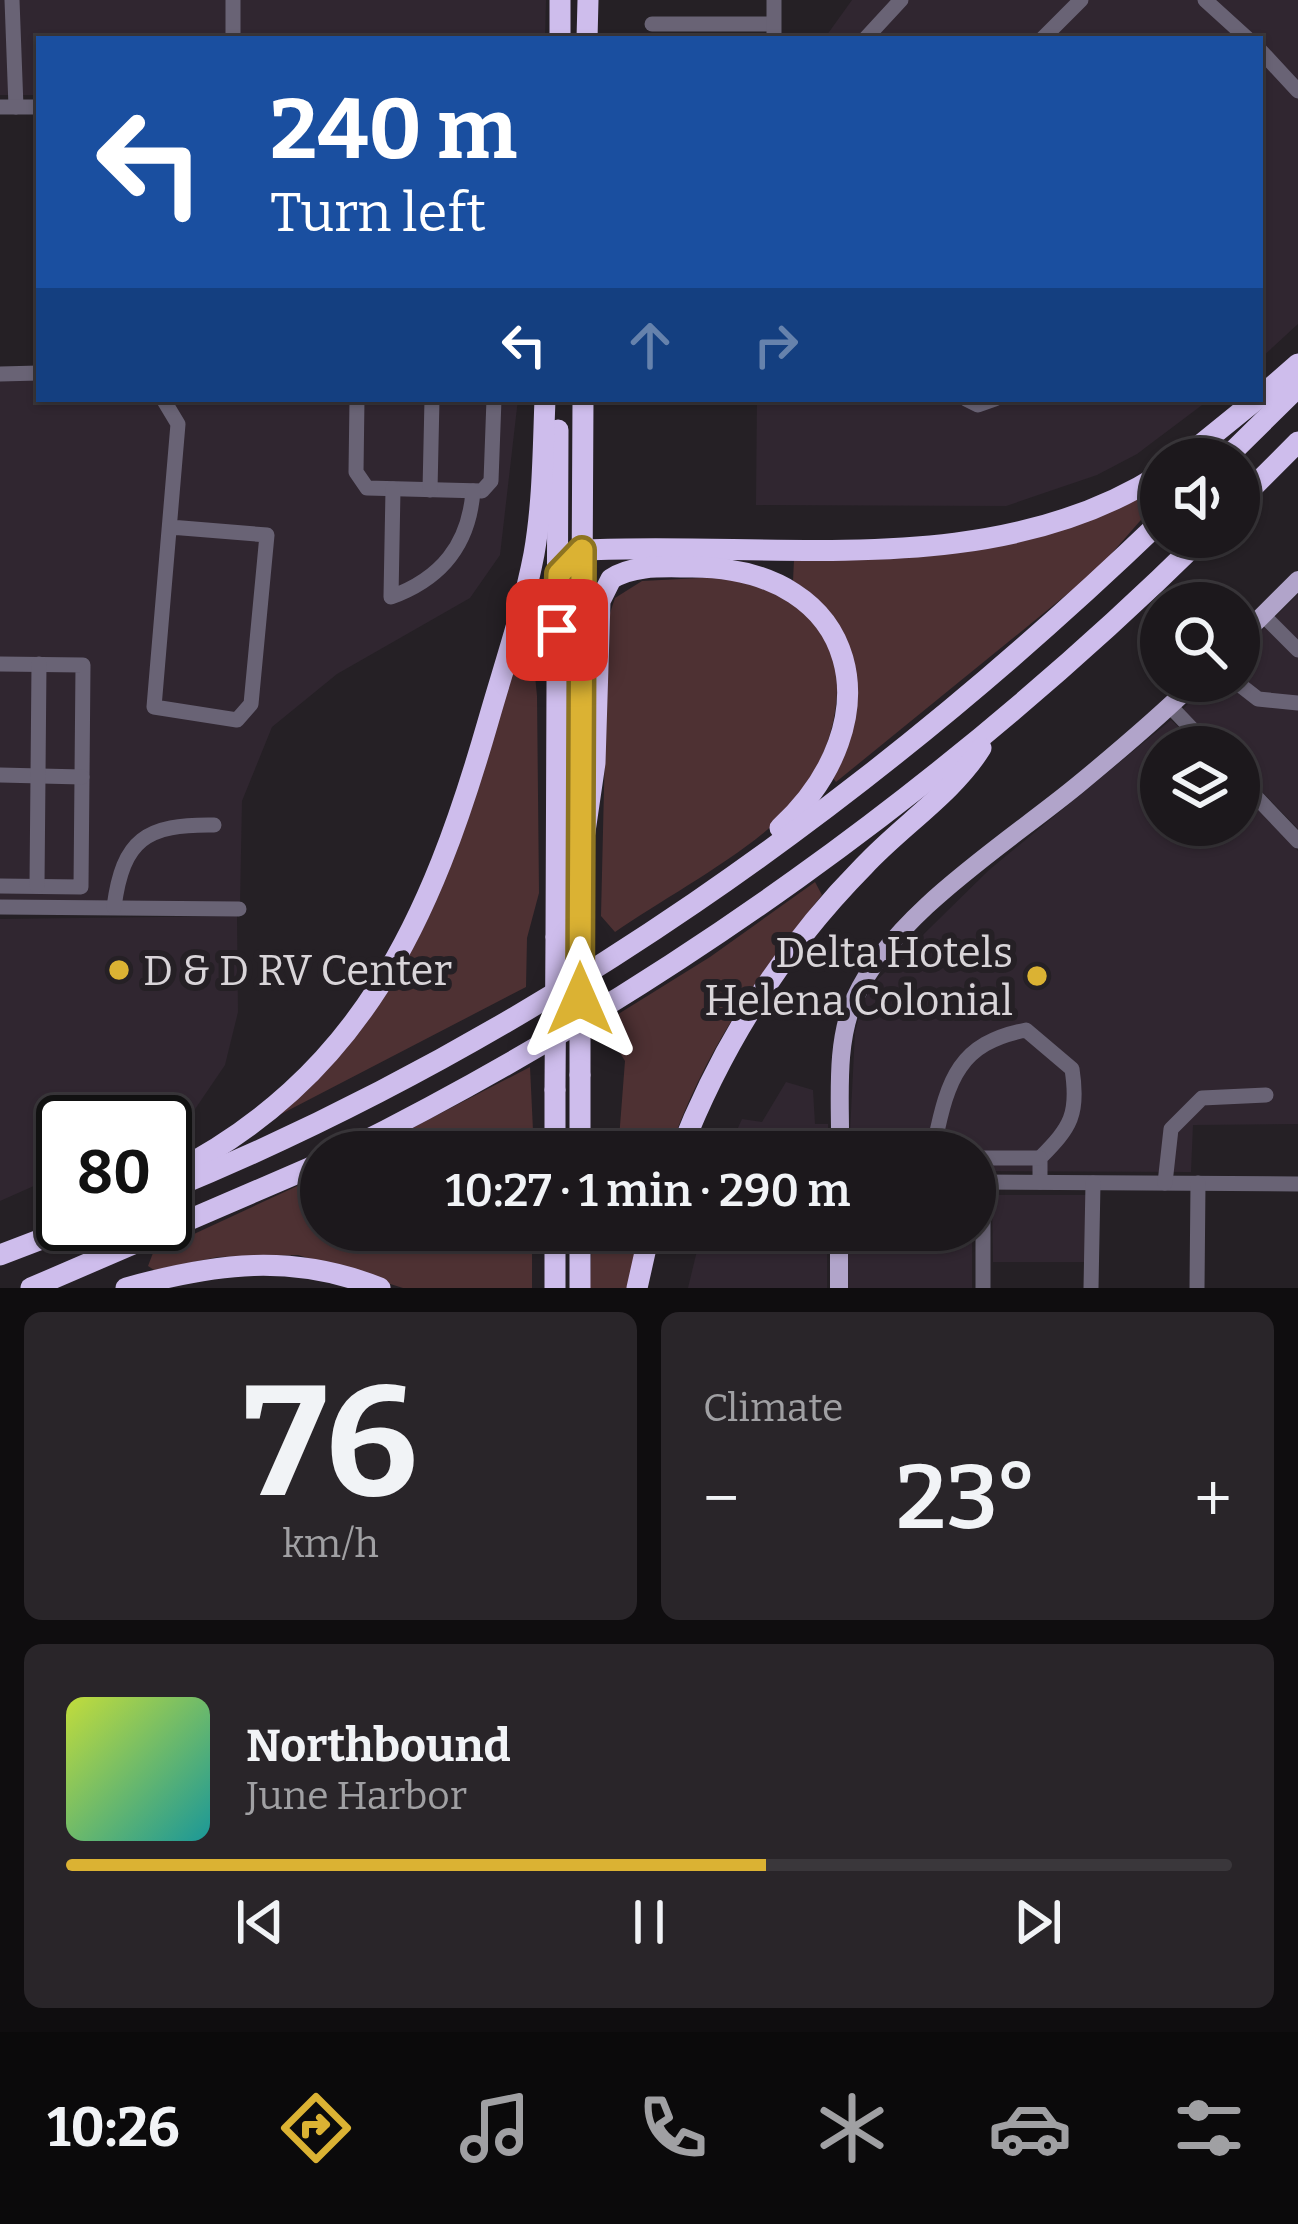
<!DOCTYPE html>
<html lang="en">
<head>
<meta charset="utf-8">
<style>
	:root { --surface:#1c181c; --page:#292529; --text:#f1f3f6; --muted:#a0a0a3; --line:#3a373b; --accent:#dbb233 }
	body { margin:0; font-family:Bitter,serif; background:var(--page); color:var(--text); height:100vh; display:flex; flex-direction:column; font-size:45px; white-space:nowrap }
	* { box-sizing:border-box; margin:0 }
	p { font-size:39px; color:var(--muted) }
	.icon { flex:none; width:66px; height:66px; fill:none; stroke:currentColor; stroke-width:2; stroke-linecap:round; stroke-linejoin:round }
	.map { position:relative; height:1288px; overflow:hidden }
	.side { display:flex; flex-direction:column; gap:24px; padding:24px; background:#0f0d0f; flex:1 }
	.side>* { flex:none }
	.hud { position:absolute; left:36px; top:36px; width:1227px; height:366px; border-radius:0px; box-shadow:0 3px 9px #0004,0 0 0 3px var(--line); background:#1a4fa0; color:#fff; overflow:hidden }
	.tools { position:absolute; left:1140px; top:438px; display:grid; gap:24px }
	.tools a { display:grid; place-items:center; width:120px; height:120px; border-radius:50%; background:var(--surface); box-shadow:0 3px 9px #0004,0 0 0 3px var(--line); font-size:60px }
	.speed { position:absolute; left:36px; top:1095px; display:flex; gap:24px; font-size:60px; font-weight:700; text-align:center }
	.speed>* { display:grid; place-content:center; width:156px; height:156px; border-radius:50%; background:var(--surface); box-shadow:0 3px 9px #0004,0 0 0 3px var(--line); line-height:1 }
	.speed .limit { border:6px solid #111; border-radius:18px; background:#fff; color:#111 }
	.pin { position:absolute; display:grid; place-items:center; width:102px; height:102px; color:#fff; margin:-51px; border-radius:24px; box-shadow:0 6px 18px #0006 }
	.me { position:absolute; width:132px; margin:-66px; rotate:0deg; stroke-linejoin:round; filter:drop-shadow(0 0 9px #0008) }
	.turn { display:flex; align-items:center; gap:42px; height:252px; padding:0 36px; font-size:54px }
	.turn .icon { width:156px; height:156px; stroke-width:2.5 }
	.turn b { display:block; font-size:84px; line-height:102px }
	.lanes { display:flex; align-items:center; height:114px; padding:0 36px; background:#0003; justify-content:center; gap:60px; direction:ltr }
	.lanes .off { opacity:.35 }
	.big { font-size:90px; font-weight:600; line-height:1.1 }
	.side .tile { flex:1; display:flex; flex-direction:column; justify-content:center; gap:18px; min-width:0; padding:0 42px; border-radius:18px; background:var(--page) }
	.side .dial { align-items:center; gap:0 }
	.dial b { font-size:156px; line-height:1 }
	.song { display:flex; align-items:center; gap:36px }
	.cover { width:144px; height:144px; border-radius:18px; background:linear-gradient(135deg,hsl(70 70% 55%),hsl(180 70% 35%)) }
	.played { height:12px; border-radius:6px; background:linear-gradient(90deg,var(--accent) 60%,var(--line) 60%) }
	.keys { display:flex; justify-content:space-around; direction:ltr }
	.heat { display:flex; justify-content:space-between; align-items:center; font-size:66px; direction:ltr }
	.side .tiles { flex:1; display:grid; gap:24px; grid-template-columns:1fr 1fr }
	.tile:last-child { grid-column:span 2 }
	.trip { position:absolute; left:300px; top:1131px; width:696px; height:120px; border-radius:60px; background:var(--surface); box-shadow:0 3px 9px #0004,0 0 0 3px var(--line); font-weight:600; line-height:120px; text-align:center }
	.menu { display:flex; height:192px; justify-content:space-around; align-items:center; background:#0b0a0b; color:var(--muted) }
	.menu .icon { width:84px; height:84px }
	.menu .current { color:var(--accent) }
	.menu b { font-size:54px; color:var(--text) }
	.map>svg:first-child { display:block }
</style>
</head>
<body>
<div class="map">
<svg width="1298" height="1288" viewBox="0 0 1298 1288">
	<rect width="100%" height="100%" fill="#252025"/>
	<g fill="#302630">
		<path d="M 0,0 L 546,0 L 545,39 L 39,39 L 39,95 L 0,95 Z"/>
		<path d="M 852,0 L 1298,0 L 1298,324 L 1260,359 L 1260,39 L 824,39 Z"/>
		<path d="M 39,379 L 39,399 L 518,399 L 500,555 L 470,598 L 337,674 L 272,727 L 242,801 L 240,905 L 0,902 L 0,380 Z"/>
		<path d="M 757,399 L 1210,399 L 1137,454 L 1097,475 L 1006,506 L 756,505 Z"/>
		<path d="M 1298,594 L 1298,829 L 1239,768 L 1239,747 L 1218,747 L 1182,710 L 1211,681 L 1239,681 L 1239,653 Z"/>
		<path d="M 1171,720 L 1200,747 L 1161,747 L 1161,825 L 1239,825 L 1239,788 L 1298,851 L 1298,1124 L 1193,1125 L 1191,1172 L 975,1171 L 975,1152 L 849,1152 L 855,1032 L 863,1002 L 878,979 L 989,870 Z"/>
		<path d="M 237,916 L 238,1012 L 225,1065 L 191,1115 L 165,1128 L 165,1122 L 63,1122 L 63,1173 L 0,1201 L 0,919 Z"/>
		<path d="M 786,1082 L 813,1090 L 815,1124 L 828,1124 L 828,1152 L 727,1152 L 742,1119 L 762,1122 Z"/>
		<path d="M 992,1195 L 1092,1195 L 1092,1262 L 993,1262 Z"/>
		<path d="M 702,1230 L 827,1230 L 827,1288 L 688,1288 Z"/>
		<path d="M 848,1230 L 972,1230 L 972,1288 L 847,1288 Z"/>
	</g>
	<g fill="#4e3133">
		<path d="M 1161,487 L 1161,497 L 1098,569 L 836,782 L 832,777 C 849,750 847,649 832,620 C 824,603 809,590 793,581 L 794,560 C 934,556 1033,553 1161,487 Z"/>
		<path d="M 719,577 C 735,580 759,579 774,586 C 866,630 845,745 789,809 C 752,851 664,898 615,932 L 601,916 L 608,619 L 615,598 L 642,581 Z"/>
		<path d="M 522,634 L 533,655 L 537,696 L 539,893 L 527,938 L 526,987 L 262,1124 C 431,989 467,831 522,634 Z"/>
		<path d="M 815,882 L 822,895 C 758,974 702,1055 669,1152 L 618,1152 L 625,1061 L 614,1043 L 590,1038 L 591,1031 L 710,957 Z"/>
		<path d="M 530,1067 L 534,1152 L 366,1152 Z"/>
		<path d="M 321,1175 L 321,1230 L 532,1230 L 532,1288 L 403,1288 L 298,1255 L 218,1257 L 154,1270 L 148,1266 L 153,1253 Z"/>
		<path d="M 592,1230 L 644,1230 L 632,1288 L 590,1288 Z"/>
	</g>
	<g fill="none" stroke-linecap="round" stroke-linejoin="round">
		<g stroke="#696375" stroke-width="15">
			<path d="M 12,0 L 16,107"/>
			<path d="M 233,0 L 233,39"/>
			<path d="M 1205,0 L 1248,39"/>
			<path d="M 652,24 L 773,24"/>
			<path d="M 774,39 L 774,0"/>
			<path d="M 865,39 L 901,0"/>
			<path d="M 1042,39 L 1081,0"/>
			<path d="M 1260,50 L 1298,91"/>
			<path d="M 0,107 L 39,107"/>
			<path d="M 0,374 L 39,373"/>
			<path d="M 163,399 L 178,424 L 154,707 L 237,720 L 251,704 L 267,535 L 170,527"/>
			<path d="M 357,399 L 356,472 L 367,488 L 482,491 L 491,481 L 494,399"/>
			<path d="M 966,399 L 978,405 L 995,399"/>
			<path d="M 393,489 L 391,597 C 441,579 469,545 473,491"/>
			<path d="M 430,490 L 432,399"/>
			<path d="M 1263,615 L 1298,650"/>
			<path d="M 0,664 L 83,665 L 81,887 L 0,886"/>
			<path d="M 1240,685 L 1258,699 L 1298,703"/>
			<path d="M 1170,706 L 1209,747"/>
			<path d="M 0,775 L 82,777"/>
			<path d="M 1239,779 L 1298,841"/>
			<path d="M 37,886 L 39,664"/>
			<path d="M 0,907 L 239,909"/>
			<path d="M 114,907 C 123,839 146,824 214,825"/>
			<path d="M 841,1143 L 935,1141 C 948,1079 959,1043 1026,1030 L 1072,1069 C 1079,1114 1071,1127 1040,1158 L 1040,1182"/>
			<path d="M 975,1158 L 1040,1158"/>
			<path d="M 975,1182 L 1298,1184"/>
			<path d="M 1165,1183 L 1171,1129 L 1202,1098 L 1266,1095"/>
			<path d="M 983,1288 L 983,1182"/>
			<path d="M 1091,1288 L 1093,1183"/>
			<path d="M 1197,1288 L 1198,1183"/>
		</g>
		<g stroke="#b1a4ca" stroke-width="18">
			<path d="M 1239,639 L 1298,580"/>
			<path d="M 840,1152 C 841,1103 834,1044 855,998 C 893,913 1009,842 1079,784 C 1119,751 1159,717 1196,681"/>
			<path d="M 839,1230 L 839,1288"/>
		</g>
		<g stroke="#cebdec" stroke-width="21">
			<path d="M 560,39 L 560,0"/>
			<path d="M 587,39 L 588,0"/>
			<path d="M 1260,397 L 1298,364"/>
			<path d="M 1183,459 L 1257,399"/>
			<path d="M 1225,459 L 1298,387"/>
			<path d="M 1239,501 L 1298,442"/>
			<path d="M 557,587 L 568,559 L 586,550 C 777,541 992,582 1161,474"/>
			<path d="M 581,779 L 583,399"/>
			<path d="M 581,859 L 595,763 L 600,601 L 611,579 C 634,564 666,567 692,567 C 863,568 894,723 780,828"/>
			<path d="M 580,923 L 581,846"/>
			<path d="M 556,937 L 558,430"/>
			<path d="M 343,1152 C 660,994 950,786 1203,537"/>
			<path d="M 555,1152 L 555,1090"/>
			<path d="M 580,1152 L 580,1075"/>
			<path d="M 680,1152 C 722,1044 783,948 864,866 C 901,826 952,794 981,748"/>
			<path d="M 167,1176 C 361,1078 431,920 488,722 C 504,666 523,611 534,554 C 543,503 543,450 545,399"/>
			<path d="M 165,1191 C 537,1039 873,798 1161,521"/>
			<path d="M 0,1255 L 81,1224"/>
			<path d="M 31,1288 L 321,1163"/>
			<path d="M 126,1288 C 216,1263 292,1253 380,1288"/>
			<path d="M 555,1288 L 555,1230"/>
			<path d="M 580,1288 L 580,1230"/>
			<path d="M 637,1288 L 650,1230"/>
		</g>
		<g stroke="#cebdec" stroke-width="21">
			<path d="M 580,1075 L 580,923"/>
			<path d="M 555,1090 L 556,937"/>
		</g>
	</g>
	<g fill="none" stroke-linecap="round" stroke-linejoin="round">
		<defs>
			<path id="route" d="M 557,630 L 559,574 L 582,550 L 580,999"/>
		</defs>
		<use href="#route" stroke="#8e7421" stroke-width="30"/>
		<use href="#route" stroke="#dbb233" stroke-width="21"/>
	</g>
	<g fill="#dbb233" stroke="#252025" stroke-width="4.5">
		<circle cx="119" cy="970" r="12"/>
		<circle cx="1037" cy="976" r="12"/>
	</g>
	<g text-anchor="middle" stroke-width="12" stroke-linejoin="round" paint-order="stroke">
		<g font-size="42" fill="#d9d5d9" stroke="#252025" text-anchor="end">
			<text x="1013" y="967">Delta Hotels<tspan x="1013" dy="48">Helena Colonial</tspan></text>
			<text x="143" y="985" text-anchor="start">D &amp; D RV Center</text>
		</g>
	</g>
</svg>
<div class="tools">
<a><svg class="icon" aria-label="sound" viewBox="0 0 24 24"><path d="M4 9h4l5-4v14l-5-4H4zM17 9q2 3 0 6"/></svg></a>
<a><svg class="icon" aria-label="search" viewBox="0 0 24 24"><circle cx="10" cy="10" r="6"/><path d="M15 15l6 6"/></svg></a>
<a><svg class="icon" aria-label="layers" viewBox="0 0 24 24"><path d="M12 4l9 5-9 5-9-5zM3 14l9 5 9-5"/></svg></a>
</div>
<div class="speed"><div class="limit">80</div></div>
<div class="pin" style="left:557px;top:630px;background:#d93025"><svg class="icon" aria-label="arrive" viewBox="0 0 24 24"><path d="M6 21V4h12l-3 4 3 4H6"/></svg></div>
<svg class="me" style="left:580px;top:999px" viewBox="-20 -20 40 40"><path d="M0-17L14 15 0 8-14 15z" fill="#dbb233" stroke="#fff" stroke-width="4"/></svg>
<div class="trip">10:27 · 1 min · 290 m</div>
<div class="hud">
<div class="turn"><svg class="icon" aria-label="left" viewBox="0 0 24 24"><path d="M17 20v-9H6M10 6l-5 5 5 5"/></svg><div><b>240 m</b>Turn left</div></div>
<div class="lanes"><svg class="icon" aria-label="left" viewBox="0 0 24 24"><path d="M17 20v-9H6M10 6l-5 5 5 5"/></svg><svg class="icon off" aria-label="ahead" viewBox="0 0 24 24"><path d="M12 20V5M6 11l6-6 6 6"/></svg><svg class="icon off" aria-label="right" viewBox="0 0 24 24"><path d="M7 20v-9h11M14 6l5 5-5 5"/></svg></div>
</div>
</div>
<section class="side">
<div class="tiles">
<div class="tile dial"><b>76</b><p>km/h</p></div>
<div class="tile"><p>Climate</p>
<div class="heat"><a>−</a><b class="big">23°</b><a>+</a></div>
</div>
<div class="tile">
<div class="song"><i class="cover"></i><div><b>Northbound</b><p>June Harbor</p></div></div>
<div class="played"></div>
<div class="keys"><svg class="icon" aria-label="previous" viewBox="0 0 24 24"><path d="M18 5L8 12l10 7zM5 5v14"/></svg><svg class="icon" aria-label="pause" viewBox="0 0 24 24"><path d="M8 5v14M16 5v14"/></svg><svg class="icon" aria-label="next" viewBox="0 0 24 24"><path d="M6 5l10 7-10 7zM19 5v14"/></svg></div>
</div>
</div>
</section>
<nav class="menu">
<b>10:26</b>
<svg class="icon current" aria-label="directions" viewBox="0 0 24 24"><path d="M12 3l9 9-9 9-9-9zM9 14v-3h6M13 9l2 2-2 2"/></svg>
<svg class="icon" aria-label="music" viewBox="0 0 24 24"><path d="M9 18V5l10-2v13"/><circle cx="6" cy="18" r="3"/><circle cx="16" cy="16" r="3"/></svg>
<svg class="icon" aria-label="phone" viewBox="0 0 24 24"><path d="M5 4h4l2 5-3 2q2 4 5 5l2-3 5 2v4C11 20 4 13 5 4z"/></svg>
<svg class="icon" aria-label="climate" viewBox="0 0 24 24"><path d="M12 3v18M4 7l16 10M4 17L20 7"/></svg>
<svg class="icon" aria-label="car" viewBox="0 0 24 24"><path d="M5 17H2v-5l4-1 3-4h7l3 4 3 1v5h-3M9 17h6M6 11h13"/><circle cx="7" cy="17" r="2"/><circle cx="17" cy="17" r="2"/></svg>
<svg class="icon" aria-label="filters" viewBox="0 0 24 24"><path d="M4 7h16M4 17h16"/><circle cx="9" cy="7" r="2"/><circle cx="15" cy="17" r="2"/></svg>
</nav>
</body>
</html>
